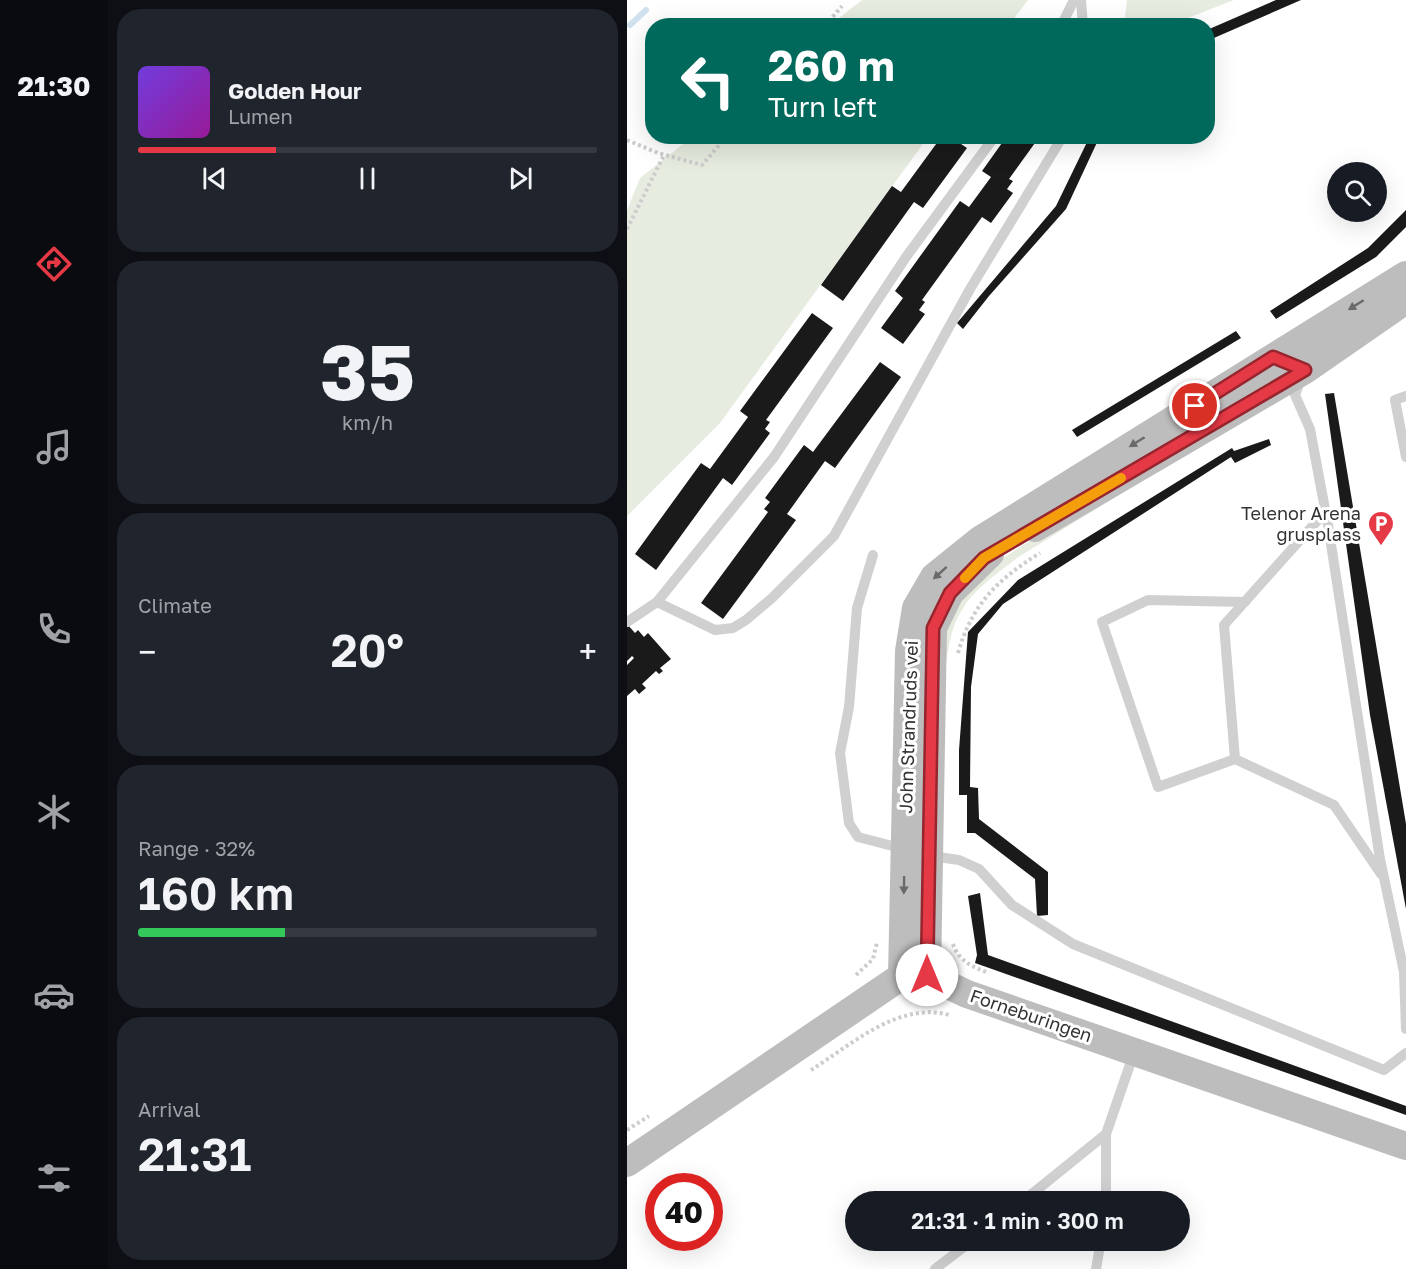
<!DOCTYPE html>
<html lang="en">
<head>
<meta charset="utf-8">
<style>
	:root { --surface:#171b24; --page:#20242c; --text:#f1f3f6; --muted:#9ea1a6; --line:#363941; --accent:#e63946 }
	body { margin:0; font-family:"Golos Text",sans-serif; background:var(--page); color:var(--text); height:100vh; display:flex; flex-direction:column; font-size:22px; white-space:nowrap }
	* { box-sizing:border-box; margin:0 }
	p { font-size:20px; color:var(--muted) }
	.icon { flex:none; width:33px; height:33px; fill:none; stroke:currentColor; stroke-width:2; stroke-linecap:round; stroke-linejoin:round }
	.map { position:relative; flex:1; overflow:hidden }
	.sheet { display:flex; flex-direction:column; gap:9px; padding:9px; background:#0d0f14; width:519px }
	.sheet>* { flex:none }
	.banner { position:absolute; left:18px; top:18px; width:570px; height:126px; border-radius:24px; box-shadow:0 6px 24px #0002; background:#00695c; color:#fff; overflow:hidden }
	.controls { position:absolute; left:700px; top:162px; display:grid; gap:12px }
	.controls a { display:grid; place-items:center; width:60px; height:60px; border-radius:50%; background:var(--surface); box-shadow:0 6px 24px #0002; font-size:30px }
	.speed { position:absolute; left:18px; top:1173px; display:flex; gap:12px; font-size:30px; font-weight:700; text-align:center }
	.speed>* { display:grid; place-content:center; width:78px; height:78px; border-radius:50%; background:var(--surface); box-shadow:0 6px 24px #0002; line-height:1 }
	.speed .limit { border:9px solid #d22; background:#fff; color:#111 }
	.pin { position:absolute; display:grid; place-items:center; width:51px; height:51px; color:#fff; margin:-26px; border:3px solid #fff; border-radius:50%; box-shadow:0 2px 6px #0007 }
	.me { position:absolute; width:66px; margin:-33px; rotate:0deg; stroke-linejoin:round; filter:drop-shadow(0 0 4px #0008) }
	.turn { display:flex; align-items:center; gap:21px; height:126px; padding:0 24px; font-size:27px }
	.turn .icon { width:78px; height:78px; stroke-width:2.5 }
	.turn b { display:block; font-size:42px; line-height:51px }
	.big { font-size:45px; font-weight:600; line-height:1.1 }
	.sheet .card { flex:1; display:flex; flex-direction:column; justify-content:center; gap:9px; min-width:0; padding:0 21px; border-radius:24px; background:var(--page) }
	.sheet .dial { align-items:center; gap:0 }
	.dial b { font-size:78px; line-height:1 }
	.song { display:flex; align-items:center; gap:18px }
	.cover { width:72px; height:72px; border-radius:9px; background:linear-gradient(135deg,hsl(260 70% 55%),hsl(300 70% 35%)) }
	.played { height:6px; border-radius:3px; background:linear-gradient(90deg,var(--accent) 30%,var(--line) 30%) }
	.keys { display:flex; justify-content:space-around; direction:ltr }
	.heat { display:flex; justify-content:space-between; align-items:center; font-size:33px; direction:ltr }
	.charge { height:9px; border-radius:4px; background:linear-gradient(90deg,#34c759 32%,var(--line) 0) }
	.trip { position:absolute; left:218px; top:1191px; width:345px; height:60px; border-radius:30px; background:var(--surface); box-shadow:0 6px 24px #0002; font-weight:600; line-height:60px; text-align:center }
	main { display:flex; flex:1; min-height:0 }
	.tab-bar { display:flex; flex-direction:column; width:108px; justify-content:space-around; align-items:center; background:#090b0e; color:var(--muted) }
	.tab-bar .icon { width:42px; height:42px }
	.tab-bar .on { color:var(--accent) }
	.tab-bar b { font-size:27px; color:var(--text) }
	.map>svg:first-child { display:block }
</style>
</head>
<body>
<main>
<nav class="tab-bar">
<b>21:30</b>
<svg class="icon on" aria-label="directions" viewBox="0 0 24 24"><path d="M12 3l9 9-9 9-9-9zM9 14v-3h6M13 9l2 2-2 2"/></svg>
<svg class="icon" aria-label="music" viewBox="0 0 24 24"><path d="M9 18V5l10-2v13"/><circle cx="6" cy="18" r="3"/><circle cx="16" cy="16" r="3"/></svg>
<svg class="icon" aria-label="phone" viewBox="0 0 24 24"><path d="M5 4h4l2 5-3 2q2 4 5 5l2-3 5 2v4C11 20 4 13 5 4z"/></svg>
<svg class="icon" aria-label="climate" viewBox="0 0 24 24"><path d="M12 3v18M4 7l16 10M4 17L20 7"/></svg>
<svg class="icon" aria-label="car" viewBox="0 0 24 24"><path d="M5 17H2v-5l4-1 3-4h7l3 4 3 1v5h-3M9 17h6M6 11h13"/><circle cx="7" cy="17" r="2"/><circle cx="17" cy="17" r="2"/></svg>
<svg class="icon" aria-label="filters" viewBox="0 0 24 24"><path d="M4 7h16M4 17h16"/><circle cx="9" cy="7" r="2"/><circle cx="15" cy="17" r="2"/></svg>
</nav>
<section class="sheet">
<div class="card">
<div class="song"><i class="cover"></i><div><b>Golden Hour</b><p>Lumen</p></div></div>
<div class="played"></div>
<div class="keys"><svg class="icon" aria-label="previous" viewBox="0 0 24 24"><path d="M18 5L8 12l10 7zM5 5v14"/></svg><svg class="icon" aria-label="pause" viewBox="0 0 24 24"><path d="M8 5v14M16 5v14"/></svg><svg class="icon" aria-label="next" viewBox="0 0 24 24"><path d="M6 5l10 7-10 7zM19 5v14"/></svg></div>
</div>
<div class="card dial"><b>35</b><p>km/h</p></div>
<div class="card"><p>Climate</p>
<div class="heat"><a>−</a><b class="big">20°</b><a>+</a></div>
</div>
<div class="card"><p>Range · 32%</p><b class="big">160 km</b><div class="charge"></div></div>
<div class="card"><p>Arrival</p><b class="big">21:31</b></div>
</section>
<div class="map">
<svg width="779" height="1269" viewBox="0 0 779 1269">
	<rect width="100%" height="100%" fill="#fff"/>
	<g fill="#e6ecdf">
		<path d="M 235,0 L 401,0 L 382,25 L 203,25 Z"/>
		<path d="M 500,0 L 607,0 L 543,25 L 497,25 Z"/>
		<path d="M 65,137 L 301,137 L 93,423 L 0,516 L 0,210 L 13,178 Z"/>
		<path d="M 606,424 L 390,558 C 371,573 347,589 335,610 C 322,629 321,656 316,678 L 315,633 L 329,601 L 365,565 L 463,503 Z"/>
	</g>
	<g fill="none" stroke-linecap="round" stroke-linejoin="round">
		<path stroke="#cfe2ee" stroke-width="6" d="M 3,25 L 19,10"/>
	</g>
	<g fill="#1a1a1a">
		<path d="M 649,0 L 674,0 L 580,41 L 580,30 Z"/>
		<path d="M 315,136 L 335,136 L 331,142 L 340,148 L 296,208 L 287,202 L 216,301 L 194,285 L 265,186 L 274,192 Z"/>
		<path d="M 380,136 L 413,136 L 382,179 L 386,181 L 380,189 L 386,193 L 364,223 L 355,217 L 295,300 L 298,302 L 292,310 L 298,314 L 276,344 L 254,328 L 276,298 L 268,291 L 333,201 L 342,207 L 364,177 L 355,171 Z"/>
		<path d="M 463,136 L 473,136 L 439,209 L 362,296 L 336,329 L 330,323 L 429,206 Z"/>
		<path d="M 779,210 L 779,227 L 749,257 L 649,319 L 643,311 L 741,248 Z"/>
		<path d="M 185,313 L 206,328 L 139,420 L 143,422 L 138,429 L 143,433 L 105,485 L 96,478 L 29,570 L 8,554 L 74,463 L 83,469 L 121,417 L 113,411 Z"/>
		<path d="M 609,331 L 614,338 L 450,437 L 445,430 Z"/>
		<path d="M 253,362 L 274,377 L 208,468 L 198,461 L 160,514 L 169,520 L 96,619 L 74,603 L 141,512 L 137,509 L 143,502 L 138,498 L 177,445 L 186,452 Z"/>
		<path d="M 707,393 L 779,824 L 779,909 L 743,715 L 698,394 Z"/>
		<path d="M 642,439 L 644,445 L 608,463 L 604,457 L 376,604 L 351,634 L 344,687 L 343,787 L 351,788 L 352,819 L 421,872 L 421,915 L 410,916 L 408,879 L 348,833 L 340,833 L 340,795 L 332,795 L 332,750 L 341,632 L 391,580 L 605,448 L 607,451 Z"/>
		<path d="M 0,624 L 8,633 L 11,630 L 17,637 L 21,633 L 44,659 L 33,668 L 36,671 L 32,674 L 29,671 L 15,684 L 19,688 L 12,694 L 8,689 L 0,696 L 0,665 L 7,658 L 5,656 L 0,661 Z"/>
		<path d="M 353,893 L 361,955 L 779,1106 L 779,1115 L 348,963 L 350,955 L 341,896 Z"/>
	</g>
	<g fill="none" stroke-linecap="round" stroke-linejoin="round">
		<g stroke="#cdcdcd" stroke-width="4" stroke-dasharray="3 3" stroke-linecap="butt">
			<path d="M 198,26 L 215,6"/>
			<path d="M 0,140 L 31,153 L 75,165 L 100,136"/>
			<path d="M 0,229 L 37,155"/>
			<path d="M 331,653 C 345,604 371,579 413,553"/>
			<path d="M 326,944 C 332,961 345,967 362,973"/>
			<path d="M 229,975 L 246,959 L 250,942"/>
			<path d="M 184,1070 C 224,1045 272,1001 322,1015"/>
			<path d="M 0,1130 L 22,1116"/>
		</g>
		<g stroke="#d0d0d0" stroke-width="10">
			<path d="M 454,0 L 456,26"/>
			<path d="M 434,26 L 447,0"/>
			<path d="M 674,379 L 668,395 L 683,429 L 701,525 L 753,859 L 777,972 L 779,1029"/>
			<path d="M 779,396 L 768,400 L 779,457"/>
			<path d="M 699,511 L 597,625 L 608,759 L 707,805 L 754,874"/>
			<path d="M 246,555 L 230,608 L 222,707 L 213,753 L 222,823 L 231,837 L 277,849"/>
			<path d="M 30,602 L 88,630 L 106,628 L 119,620 L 145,598 L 207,536 L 343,289 L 436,136"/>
			<path d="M 0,622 L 30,602 L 147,457 L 279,257 L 368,136"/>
			<path d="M 608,759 L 531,787 L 475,622 L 521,600 L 618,602"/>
			<path d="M 304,856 L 332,860 L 352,869 L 385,905 L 446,944 L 757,1070 L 779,1053"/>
			<path d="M 395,1202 L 479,1134"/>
			<path d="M 479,1202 L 479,1134 L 507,1053"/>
			<path d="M 308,1269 L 346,1240"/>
			<path d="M 469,1269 L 474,1240"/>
		</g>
		<g stroke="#bdbdbd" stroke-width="28">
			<path d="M 408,528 L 678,370 L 779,300"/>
			<path d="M 300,975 L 306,628 L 323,593 L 363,554"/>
			<path d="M 275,976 L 282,651 L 289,608 L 307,577 L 353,540 L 779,275"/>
			<path d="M 0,1163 L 275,976 L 300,975 L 340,994 L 779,1146"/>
		</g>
	</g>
	<defs><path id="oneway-solid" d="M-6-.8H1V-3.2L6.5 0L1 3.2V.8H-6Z" transform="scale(1.5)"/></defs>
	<g fill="#6a6a6a">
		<use href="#oneway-solid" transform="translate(729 305) rotate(148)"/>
		<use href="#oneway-solid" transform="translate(510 442) rotate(148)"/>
		<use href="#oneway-solid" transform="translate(313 573) rotate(138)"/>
		<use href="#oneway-solid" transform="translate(277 885) rotate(91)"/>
	</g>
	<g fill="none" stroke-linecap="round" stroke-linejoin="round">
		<defs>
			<path id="route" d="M 300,975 L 306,628 L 323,593 L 357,558 L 678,370 L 646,357 L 568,406"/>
		</defs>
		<use href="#route" stroke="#96252e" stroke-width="15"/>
		<use href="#route" stroke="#e63946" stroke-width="10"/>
		<path stroke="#f59e0b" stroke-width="10" d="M 338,578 L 357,558 L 494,478"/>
	</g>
	<defs>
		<symbol id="parking-pin" viewBox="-11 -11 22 30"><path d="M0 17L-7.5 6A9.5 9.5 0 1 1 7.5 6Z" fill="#e63946" stroke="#fff"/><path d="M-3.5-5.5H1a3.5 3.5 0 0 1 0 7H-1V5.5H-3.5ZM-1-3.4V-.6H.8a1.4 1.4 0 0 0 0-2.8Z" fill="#fff"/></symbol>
	</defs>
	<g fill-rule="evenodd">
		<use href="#parking-pin" x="739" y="509" width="30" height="40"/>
	</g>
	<g text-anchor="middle" stroke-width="6" stroke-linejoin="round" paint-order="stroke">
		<g font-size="18" fill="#333" stroke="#fff" text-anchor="end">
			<text x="734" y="520">Telenor Arena<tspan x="734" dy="21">grusplass</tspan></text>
		</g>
		<g font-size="18" fill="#333" stroke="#fff">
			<text transform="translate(282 727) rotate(-88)" y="6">John Strandruds vei</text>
			<text transform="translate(404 1016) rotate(19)" y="6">Forneburingen</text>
		</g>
	</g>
</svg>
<div class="controls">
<a><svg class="icon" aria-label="search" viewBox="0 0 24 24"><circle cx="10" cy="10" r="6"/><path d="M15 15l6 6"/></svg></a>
</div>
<div class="speed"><div class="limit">40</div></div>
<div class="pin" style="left:568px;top:406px;background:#d93025"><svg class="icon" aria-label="arrive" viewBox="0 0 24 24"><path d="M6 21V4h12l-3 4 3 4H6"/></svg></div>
<svg class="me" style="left:300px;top:975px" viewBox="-20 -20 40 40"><circle r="19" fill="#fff"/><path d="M0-13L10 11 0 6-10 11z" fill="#e63946"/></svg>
<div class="trip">21:31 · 1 min · 300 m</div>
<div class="banner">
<div class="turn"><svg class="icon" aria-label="left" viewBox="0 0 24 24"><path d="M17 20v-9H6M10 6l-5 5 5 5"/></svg><div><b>260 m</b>Turn left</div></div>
</div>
</div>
</main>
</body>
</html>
